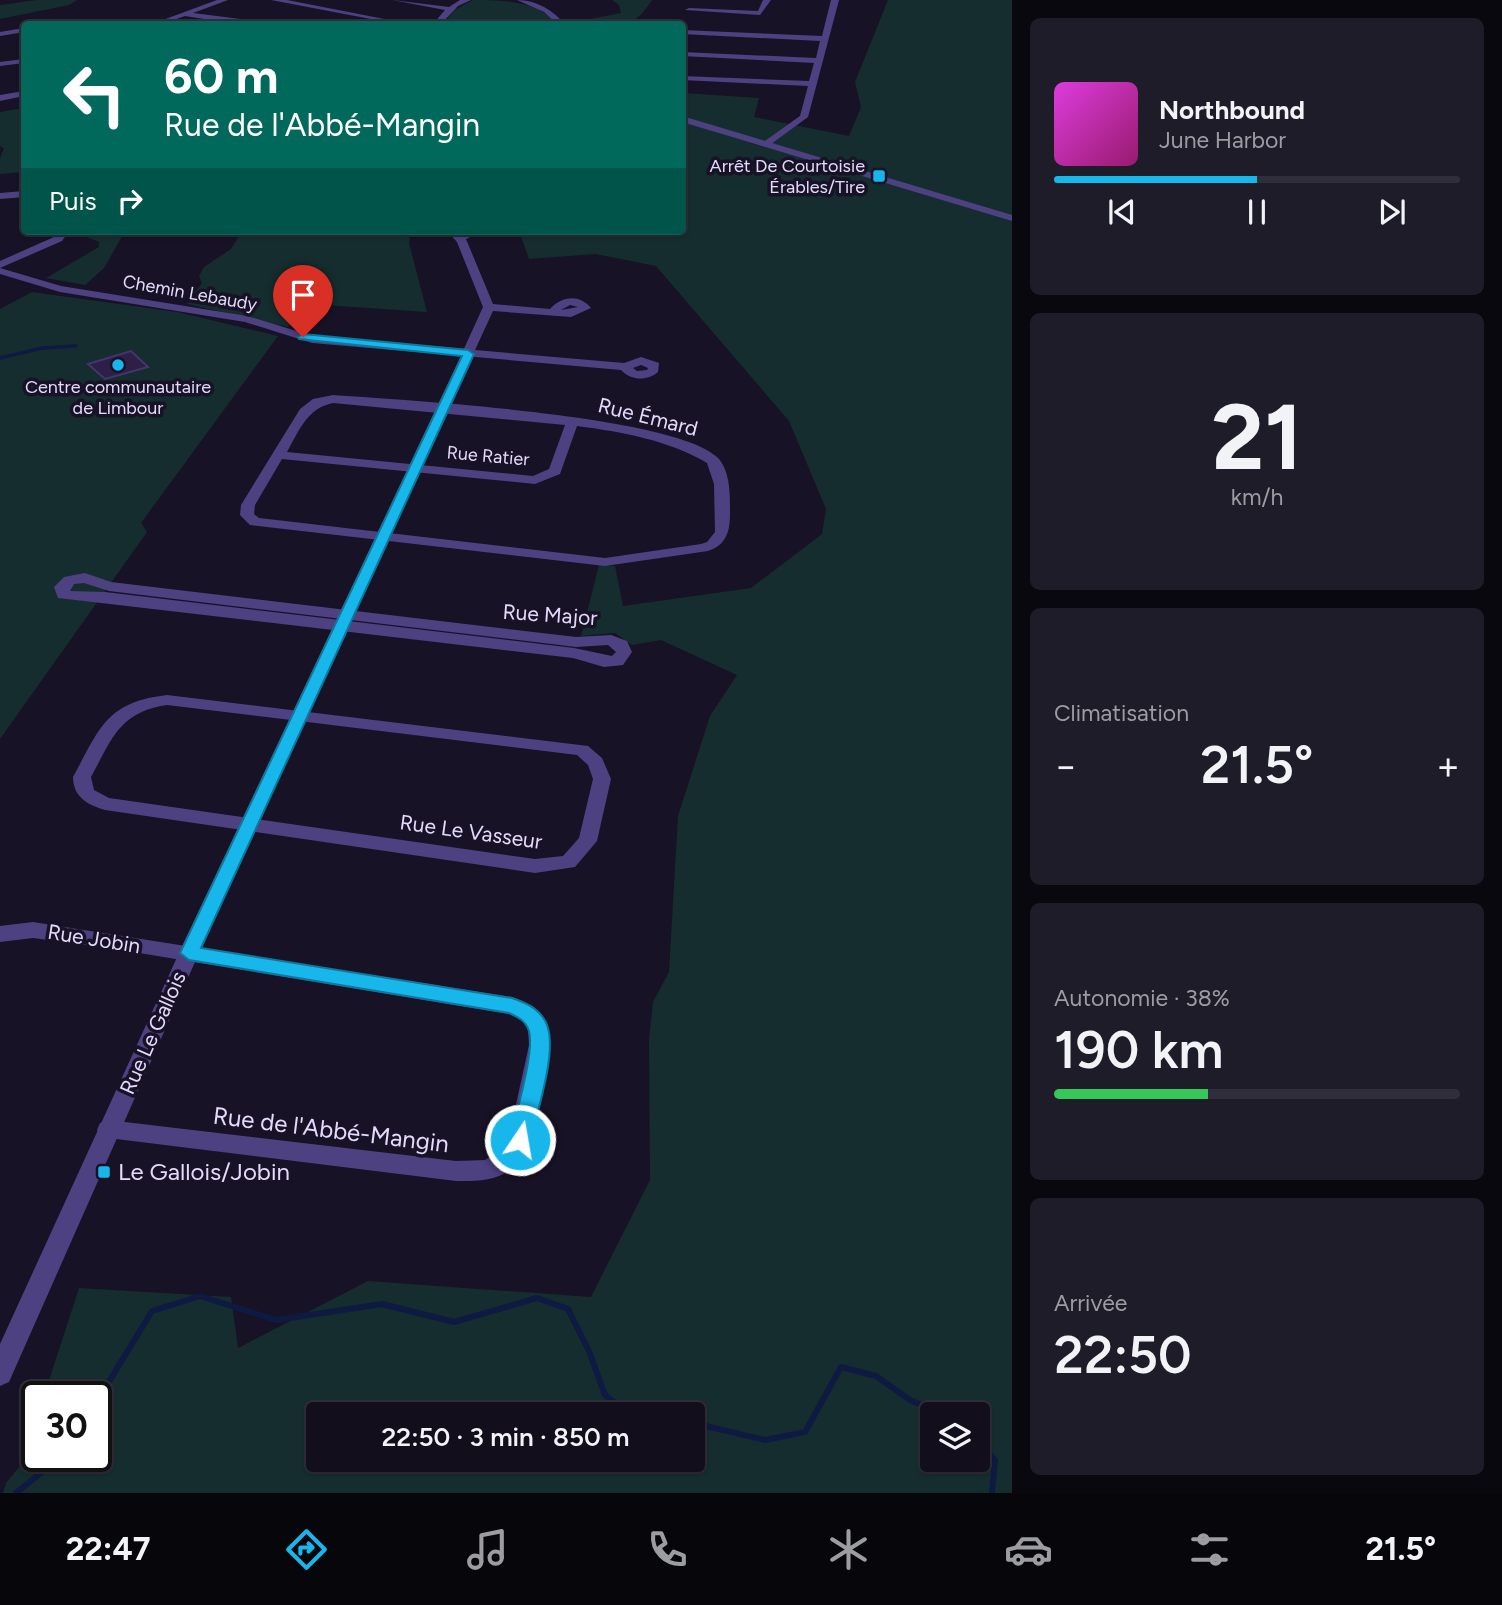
<!DOCTYPE html>
<html lang="fr">
<head>
<meta charset="utf-8">
<style>
	:root { --surface:#120e1c; --page:#1f1c29; --text:#f1f3f6; --muted:#9c9ca3; --line:#312e3b; --accent:#17b7eb }
	body { margin:0; font-family:Figtree,sans-serif; background:var(--page); color:var(--text); height:100vh; display:flex; flex-direction:column; font-size:26px; white-space:nowrap }
	* { box-sizing:border-box; margin:0 }
	p { font-size:23px; color:var(--muted) }
	.icon { flex:none; width:38px; height:38px; fill:none; stroke:currentColor; stroke-width:2; stroke-linecap:round; stroke-linejoin:round }
	.map { position:relative; flex:1; overflow:hidden }
	.panel { display:flex; flex-direction:column; gap:18px; padding:18px; background:#0a080f; width:490px }
	.panel>* { flex:none }
	.guide { position:absolute; left:21px; top:21px; width:665px; height:214px; border-radius:7px; box-shadow:0 2px 5px #0004,0 0 0 2px var(--line); background:#00695c; color:#fff; overflow:hidden }
	.buttons { position:absolute; left:920px; top:1402px; display:grid; gap:14px }
	.buttons a { display:grid; place-items:center; width:70px; height:70px; border-radius:7px; background:var(--surface); box-shadow:0 2px 5px #0004,0 0 0 2px var(--line); font-size:35px }
	.speed { position:absolute; left:21px; top:1381px; display:flex; gap:14px; font-size:35px; font-weight:700; text-align:center }
	.speed>* { display:grid; place-content:center; width:91px; height:91px; border-radius:50%; background:var(--surface); box-shadow:0 2px 5px #0004,0 0 0 2px var(--line); line-height:1 }
	.speed .limit { border:4px solid #111; border-radius:10px; background:#fff; color:#111 }
	.pin { position:absolute; display:grid; place-items:center; width:60px; height:60px; color:#fff; margin:-72px -30px; border-radius:50% 50% 50% 0; rotate:-45deg; box-shadow:0 0 7px #0007 }
	.pin .icon { rotate:45deg }
	.me { position:absolute; width:77px; margin:-38px; rotate:12deg; stroke-linejoin:round; filter:drop-shadow(0 0 5px #0008) }
	.turn { display:flex; align-items:center; gap:24px; height:147px; padding:0 28px; font-size:32px }
	.turn .icon { width:91px; height:91px; stroke-width:2.5 }
	.turn b { display:block; font-size:49px; line-height:60px }
	.then { display:flex; align-items:center; height:66px; padding:0 28px; background:#0003; gap:14px; font-size:26px }
	.big { font-size:52px; font-weight:600; line-height:1.1 }
	.panel .widget { flex:1; display:flex; flex-direction:column; justify-content:center; gap:10px; min-width:0; padding:0 24px; border-radius:10px; background:var(--page) }
	.panel .dial { align-items:center; gap:0 }
	.dial b { font-size:91px; line-height:1 }
	.song { display:flex; align-items:center; gap:21px }
	.cover { width:84px; height:84px; border-radius:10px; background:linear-gradient(135deg,hsl(300 70% 55%),hsl(320 70% 35%)) }
	.played { height:7px; border-radius:4px; background:linear-gradient(90deg,var(--accent) 50%,var(--line) 50%) }
	.keys { display:flex; justify-content:space-around; direction:ltr }
	.heat { display:flex; justify-content:space-between; align-items:center; font-size:38px; direction:ltr }
	.charge { height:10px; border-radius:5px; background:linear-gradient(90deg,#34c759 38%,var(--line) 0) }
	.trip { position:absolute; left:306px; top:1402px; width:399px; height:70px; border-radius:7px; background:var(--surface); box-shadow:0 2px 5px #0004,0 0 0 2px var(--line); font-weight:600; line-height:70px; text-align:center }
	.tab-bar { display:flex; height:112px; justify-content:space-around; align-items:center; background:#07060b; color:var(--muted) }
	.tab-bar .icon { width:49px; height:49px }
	.tab-bar .active { color:var(--accent) }
	.tab-bar b { font-size:32px; color:var(--text) }
	main { display:flex; flex:1; min-height:0 }
	.map>svg:first-child { display:block }
</style>
</head>
<body>
<main>
<div class="map">
<svg width="1012" height="1493" viewBox="0 0 1012 1493">
	<rect width="100%" height="100%" fill="#181226"/>
	<g fill="#152d2f" fill-rule="evenodd">
		<path d="M 37,0 L 77,0 L 69,5 L 0,19 L 0,5 Z"/>
		<path d="M 473,0 C 501,0 538,0 557,24 L 443,24 L 454,10 Z"/>
		<path d="M 612,0 L 652,0 C 630,35 613,25 575,24 L 574,22 L 621,13 L 619,5 Z"/>
		<path d="M 888,0 L 1012,0 L 1012,1493 L 3,1493 L 6,1483 L 24,1461 L 37,1421 L 37,1456 L 96,1456 L 96,1396 L 44,1396 L 79,1288 L 231,1297 L 238,1348 L 368,1281 L 591,1297 L 650,1180 L 649,1039 L 653,1002 L 669,972 L 678,816 L 710,716 L 737,675 L 661,640 L 632,645 L 615,633 L 581,636 L 599,565 L 615,566 L 623,606 L 751,588 L 822,534 L 826,509 L 789,421 L 656,266 L 596,254 L 529,259 L 519,231 L 682,231 L 683,93 L 759,98 L 754,117 L 849,136 L 861,107 L 855,82 ZM 318,1414 L 693,1414 L 693,1460 L 318,1460 ZM 933,1414 L 978,1414 L 978,1460 L 933,1460 Z"/>
		<path d="M 24,108 L 24,172 L 0,174 L 0,158 L 4,148 L 0,146 L 0,112 Z"/>
		<path d="M 84,231 L 125,231 L 104,268 L 85,285 L 46,278 L 99,247 L 99,242 L 82,235 Z"/>
		<path d="M 242,231 L 411,231 L 409,243 L 427,312 L 309,304 L 288,327 L 187,304 L 202,283 L 199,276 L 204,267 L 231,249 Z"/>
		<path d="M 32,292 L 177,312 L 278,336 L 141,523 L 147,532 L 0,739 L 0,309 Z"/>
	</g>
	<g fill="none" stroke-linecap="round" stroke-linejoin="round">
		<path stroke="#0f1a42" stroke-width="3.5" d="M 0,358 L 42,348 L 76,346"/>
		<g stroke="#0f1a42" stroke-width="6">
			<path d="M 96,1403 L 152,1311 L 200,1296 L 276,1320 L 382,1304 L 454,1322 L 537,1298 L 568,1309 L 589,1351 L 605,1395 L 629,1414"/>
			<path d="M 693,1423 L 765,1440 L 805,1432 L 841,1367 L 876,1376 L 910,1400 L 943,1414"/>
			<path d="M 978,1442 L 995,1460 L 992,1493"/>
			<path d="M 16,1493 L 62,1456"/>
		</g>
	</g>
	<path fill="#2d1f45" stroke="#48336f" stroke-width="2" d="M 131,351 L 148,367 L 105,379 L 88,364 Z"/>
	<g fill="none" stroke-linecap="round" stroke-linejoin="round">
		<g fill="#4d4181" fill-rule="evenodd">
			<path d="M 217,0 L 228,0 L 193,13 L 279,24 L 236,24 L 185,16 L 162,24 L 152,24 Z"/>
			<path d="M 271,0 L 287,0 L 410,24 L 397,24 Z"/>
			<path d="M 392,0 L 449,7 L 460,0 L 471,0 L 458,6 L 441,24 L 433,24 L 445,10 Z"/>
			<path d="M 763,0 L 771,0 L 760,15 L 685,10 L 689,8 L 758,11 Z"/>
			<path d="M 831,0 L 839,0 L 808,117 L 767,147 L 759,145 L 800,116 L 808,86 L 682,80 L 682,76 L 809,81 L 814,63 L 682,56 L 682,52 L 816,58 L 820,41 L 682,34 L 682,30 L 822,36 Z"/>
			<path d="M 63,22 L 99,22 L 103,24 L 60,24 Z"/>
			<path d="M 24,28 L 24,32 L 0,36 L 0,32 Z"/>
			<path d="M 24,59 L 24,63 L 0,66 L 0,62 Z"/>
			<path d="M 24,91 L 24,96 L 0,101 L 0,95 Z"/>
			<path d="M 24,191 L 24,197 L 0,199 L 0,193 Z"/>
			<path d="M 59,231 L 69,231 L 62,241 L 0,268 L 0,261 L 54,237 Z"/>
			<path d="M 447,231 L 460,233 L 483,231 L 466,239 L 493,304 L 550,309 C 562,296 579,294 591,308 L 571,317 L 493,311 L 475,350 L 624,363 L 641,357 L 659,363 L 658,372 C 648,381 631,381 621,370 L 464,356 L 462,353 L 483,307 L 457,242 ZM 570,305 L 578,307 L 561,310 ZM 641,365 L 648,368 L 647,370 L 637,371 L 633,368 Z"/>
			<path d="M 333,395 C 402,400 676,415 718,458 C 731,472 730,497 730,514 C 730,532 726,545 708,551 L 605,566 L 250,525 L 240,515 L 241,505 L 300,409 L 313,399 ZM 333,403 L 565,425 L 549,469 L 533,476 L 287,452 C 299,431 307,408 333,403 ZM 577,426 C 622,432 668,440 707,463 L 714,484 L 715,532 L 707,542 L 701,544 L 605,558 L 259,518 L 254,514 L 255,505 L 282,459 L 535,484 L 560,474 Z"/>
			<path d="M 85,573 L 111,582 L 576,637 L 611,635 L 627,641 L 632,652 L 623,665 L 604,667 L 573,658 L 58,598 L 54,587 L 64,577 ZM 84,583 L 109,591 L 576,647 L 608,645 L 616,652 L 612,656 L 574,648 L 105,592 L 70,591 L 74,584 Z"/>
			<path d="M 167,695 L 588,746 L 602,758 L 611,779 L 597,841 L 575,867 L 535,873 L 105,810 C 88,805 73,797 73,777 C 100,728 106,702 167,695 ZM 167,705 L 577,755 L 588,765 L 593,779 L 579,838 L 563,856 L 535,859 L 109,798 L 94,790 L 91,777 C 112,739 119,712 167,705 Z"/>
			<path d="M 33,922 L 512,997 C 528,1003 542,1009 548,1026 C 554,1044 538,1123 531,1142 C 528,1149 521,1159 516,1164 C 499,1182 478,1181 456,1181 L 100,1137 L 97,1130 L 100,1123 L 108,1120 L 456,1161 L 485,1160 L 499,1151 L 509,1136 L 529,1045 L 528,1029 L 521,1019 L 509,1014 L 115,949 L 33,938 L 0,942 L 0,926 Z"/>
		</g>
		<g fill="#4d4181" fill-rule="evenodd">
			<path d="M 517,0 C 537,0 552,10 565,24 L 557,24 L 544,12 Z"/>
			<path d="M 682,116 L 1012,215 L 1012,221 L 682,122 Z"/>
			<path d="M 0,268 L 61,286 L 247,316 L 313,336 L 468,349 L 474,353 L 199,953 L 9,1382 L 0,1386 L 0,1344 L 179,953 L 461,356 L 312,343 L 245,322 L 60,292 L 0,274 Z"/>
		</g>
	</g>
	<path fill="#17b7eb" stroke="#0f7799" stroke-width="2" d="M 303,334 L 468,350 L 474,354 L 201,948 L 512,998 C 527,1003 543,1010 548,1028 C 556,1056 537,1111 531,1140 L 527,1147 L 520,1150 L 513,1147 L 510,1140 C 515,1116 535,1052 529,1031 C 526,1021 518,1017 509,1013 L 189,960 L 180,953 L 462,356 L 299,339 L 298,337 Z"/>
	<g fill="#17b7eb" stroke="#181226" stroke-width="2.5">
		<rect x="872" y="169" width="14" height="14" rx="3.5"/>
		<circle cx="118" cy="365" r="7"/>
		<rect x="97" y="1165" width="14" height="14" rx="3.5"/>
	</g>
	<g text-anchor="middle" stroke-width="7" stroke-linejoin="round" paint-order="stroke">
		<g font-size="18" fill="#e3dafc" stroke="#181226" text-anchor="end">
			<text x="865" y="172">Arrêt De Courtoisie<tspan x="865" dy="21">Érables/Tire</tspan></text>
			<text x="118" y="393" text-anchor="middle">Centre communautaire<tspan x="118" dy="21">de Limbour</tspan></text>
		</g>
		<g font-size="18" fill="#e3dafc" stroke="#181226">
			<text transform="translate(190 293) rotate(10)" y="6">Chemin Lebaudy</text>
			<text transform="translate(488 456) rotate(5)" y="6">Rue Ratier</text>
		</g>
		<g font-size="21" fill="#e3dafc" stroke="#181226">
			<text transform="translate(648 417) rotate(14)" y="7">Rue Émard</text>
			<text transform="translate(550 615) rotate(4)" y="7">Rue Major</text>
			<text transform="translate(471 832) rotate(8)" y="7">Rue Le Vasseur</text>
			<text transform="translate(94 939) rotate(9)" y="7">Rue Jobin</text>
			<text transform="translate(153 1033) rotate(-66)" y="7">Rue Le Gallois</text>
		</g>
		<g font-size="24" fill="#e3dafc" stroke="#181226">
			<text transform="translate(331 1130) rotate(7)" y="8">Rue de l'Abbé-Mangin</text>
		</g>
		<g font-size="24" fill="#e3dafc" stroke="#181226" text-anchor="start">
			<text x="118" y="1180">Le Gallois/Jobin</text>
		</g>
	</g>
</svg>
<div class="buttons">
<a><svg class="icon" aria-label="layers" viewBox="0 0 24 24"><path d="M12 4l9 5-9 5-9-5zM3 14l9 5 9-5"/></svg></a>
</div>
<div class="speed"><div class="limit">30</div></div>
<div class="pin" style="left:303px;top:337px;background:#d93025"><svg class="icon" aria-label="arrive" viewBox="0 0 24 24"><path d="M6 21V4h12l-3 4 3 4H6"/></svg></div>
<svg class="me" style="left:520px;top:1140px" viewBox="-20 -20 40 40"><circle r="17" fill="#17b7eb" stroke="#fff" stroke-width="3"/><path d="M0-11L8 9 0 5-8 9z" fill="#fff"/></svg>
<div class="trip">22:50 · 3 min · 850 m</div>
<div class="guide">
<div class="turn"><svg class="icon" aria-label="left" viewBox="0 0 24 24"><path d="M17 20v-9H6M10 6l-5 5 5 5"/></svg><div><b>60 m</b>Rue de l'Abbé-Mangin</div></div>
<div class="then">Puis<svg class="icon" aria-label="right" viewBox="0 0 24 24"><path d="M7 20v-9h11M14 6l5 5-5 5"/></svg></div>
</div>
</div>
<section class="panel">
<div class="widget">
<div class="song"><i class="cover"></i><div><b>Northbound</b><p>June Harbor</p></div></div>
<div class="played"></div>
<div class="keys"><svg class="icon" aria-label="previous" viewBox="0 0 24 24"><path d="M18 5L8 12l10 7zM5 5v14"/></svg><svg class="icon" aria-label="pause" viewBox="0 0 24 24"><path d="M8 5v14M16 5v14"/></svg><svg class="icon" aria-label="next" viewBox="0 0 24 24"><path d="M6 5l10 7-10 7zM19 5v14"/></svg></div>
</div>
<div class="widget dial"><b>21</b><p>km/h</p></div>
<div class="widget"><p>Climatisation</p>
<div class="heat"><a>−</a><b class="big">21.5°</b><a>+</a></div>
</div>
<div class="widget"><p>Autonomie · 38%</p><b class="big">190 km</b><div class="charge"></div></div>
<div class="widget"><p>Arrivée</p><b class="big">22:50</b></div>
</section>
</main>
<nav class="tab-bar">
<b>22:47</b>
<svg class="icon active" aria-label="directions" viewBox="0 0 24 24"><path d="M12 3l9 9-9 9-9-9zM9 14v-3h6M13 9l2 2-2 2"/></svg>
<svg class="icon" aria-label="music" viewBox="0 0 24 24"><path d="M9 18V5l10-2v13"/><circle cx="6" cy="18" r="3"/><circle cx="16" cy="16" r="3"/></svg>
<svg class="icon" aria-label="phone" viewBox="0 0 24 24"><path d="M5 4h4l2 5-3 2q2 4 5 5l2-3 5 2v4C11 20 4 13 5 4z"/></svg>
<svg class="icon" aria-label="climate" viewBox="0 0 24 24"><path d="M12 3v18M4 7l16 10M4 17L20 7"/></svg>
<svg class="icon" aria-label="car" viewBox="0 0 24 24"><path d="M5 17H2v-5l4-1 3-4h7l3 4 3 1v5h-3M9 17h6M6 11h13"/><circle cx="7" cy="17" r="2"/><circle cx="17" cy="17" r="2"/></svg>
<svg class="icon" aria-label="filters" viewBox="0 0 24 24"><path d="M4 7h16M4 17h16"/><circle cx="9" cy="7" r="2"/><circle cx="15" cy="17" r="2"/></svg>
<b>21.5°</b>
</nav>
</body>
</html>
